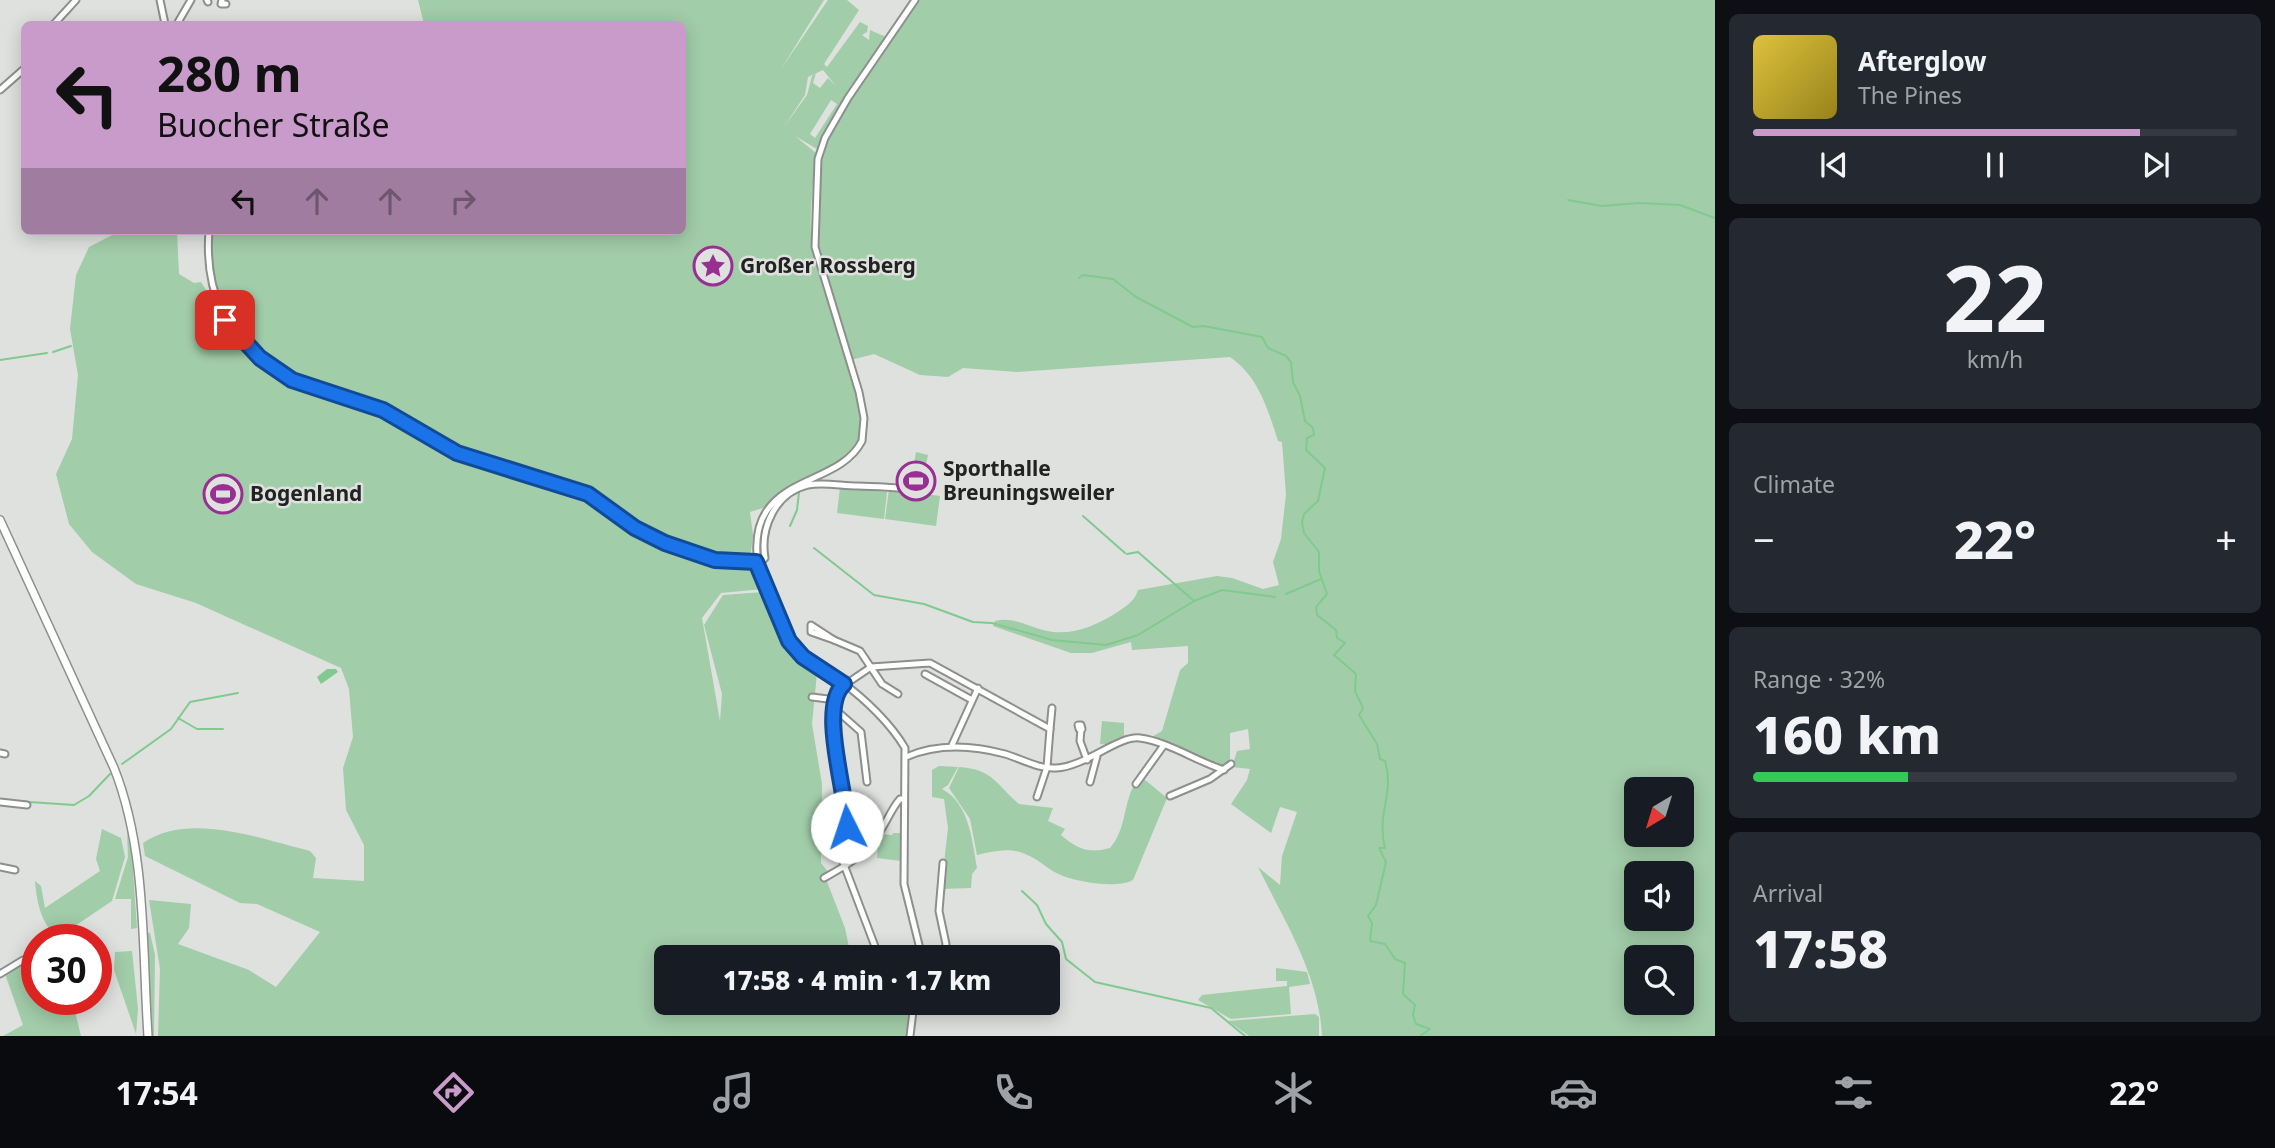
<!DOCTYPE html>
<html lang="en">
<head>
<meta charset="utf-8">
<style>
	:root { --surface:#171b24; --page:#242831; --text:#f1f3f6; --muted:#9ea1a6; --line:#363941; --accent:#c99bca }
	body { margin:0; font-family:"Noto Sans",sans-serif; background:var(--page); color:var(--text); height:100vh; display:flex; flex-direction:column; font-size:26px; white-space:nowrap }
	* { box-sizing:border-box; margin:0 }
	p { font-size:23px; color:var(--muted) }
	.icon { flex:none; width:38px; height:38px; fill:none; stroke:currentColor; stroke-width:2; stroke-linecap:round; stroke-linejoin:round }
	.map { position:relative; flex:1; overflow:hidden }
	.panel { display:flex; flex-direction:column; gap:14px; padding:14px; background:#0d0f14; width:560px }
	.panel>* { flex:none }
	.top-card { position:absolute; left:21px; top:21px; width:665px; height:214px; border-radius:10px; box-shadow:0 4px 18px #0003; background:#c99bca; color:#111; overflow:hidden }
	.needle { width:46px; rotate:218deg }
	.tools { position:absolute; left:1624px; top:777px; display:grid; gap:14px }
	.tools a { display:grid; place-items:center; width:70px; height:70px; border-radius:10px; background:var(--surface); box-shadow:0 4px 18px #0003; font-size:35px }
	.speed { position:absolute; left:21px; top:924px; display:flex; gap:14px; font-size:35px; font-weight:700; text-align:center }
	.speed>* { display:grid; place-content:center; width:91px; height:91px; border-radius:50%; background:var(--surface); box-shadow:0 4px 18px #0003; line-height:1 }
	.speed .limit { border:10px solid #d22; background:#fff; color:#111 }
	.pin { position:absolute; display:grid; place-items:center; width:60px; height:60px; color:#fff; margin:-30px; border-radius:14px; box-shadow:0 4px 10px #0006 }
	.me { position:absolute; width:77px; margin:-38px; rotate:356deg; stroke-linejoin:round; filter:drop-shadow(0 0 5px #0008) }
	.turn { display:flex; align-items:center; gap:24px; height:147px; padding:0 21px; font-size:32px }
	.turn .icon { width:91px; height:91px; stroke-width:2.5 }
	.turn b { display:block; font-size:49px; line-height:60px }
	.lanes { display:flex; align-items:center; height:66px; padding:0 21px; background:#0003; justify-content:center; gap:35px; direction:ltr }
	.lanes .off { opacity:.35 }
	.big { font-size:52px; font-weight:800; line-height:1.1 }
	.panel .card { flex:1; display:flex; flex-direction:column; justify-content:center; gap:10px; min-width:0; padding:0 24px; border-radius:10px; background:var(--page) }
	.panel .dial { align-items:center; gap:0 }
	.dial b { font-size:91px; line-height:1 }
	.song { display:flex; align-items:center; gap:21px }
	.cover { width:84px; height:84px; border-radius:10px; background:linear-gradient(135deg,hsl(50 70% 55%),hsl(50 70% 35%)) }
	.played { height:7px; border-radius:4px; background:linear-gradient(90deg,var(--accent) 80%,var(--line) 80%) }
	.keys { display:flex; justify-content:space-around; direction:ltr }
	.heat { display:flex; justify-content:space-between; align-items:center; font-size:38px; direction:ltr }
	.charge { height:10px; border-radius:5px; background:linear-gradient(90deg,#34c759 32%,var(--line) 0) }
	.trip { position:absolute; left:654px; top:945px; width:406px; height:70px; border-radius:10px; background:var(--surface); box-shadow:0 4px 18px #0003; font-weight:800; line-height:70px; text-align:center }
	.dock { display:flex; height:112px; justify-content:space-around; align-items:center; background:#090b0e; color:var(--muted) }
	.dock .icon { width:49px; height:49px }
	.dock .active { color:var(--accent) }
	.dock b { font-size:32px; color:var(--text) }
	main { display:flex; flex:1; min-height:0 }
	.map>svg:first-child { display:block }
</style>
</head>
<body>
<main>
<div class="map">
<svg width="1715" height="1036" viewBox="0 0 1715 1036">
	<rect width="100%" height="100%" fill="#dee1de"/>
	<g fill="#a2cda9" fill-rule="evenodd">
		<path d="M 418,0 L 824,0 L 781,69 L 828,0 L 847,0 L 859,10 L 824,64 L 827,67 L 860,22 L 868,26 L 867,32 L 862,35 L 869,40 L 870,30 L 886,37 L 817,149 L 795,136 L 816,153 C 814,175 808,224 812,244 C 823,310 864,372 861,440 L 832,468 L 772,501 L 766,507 L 750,512 L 753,535 L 750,560 L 704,556 L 688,551 L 639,529 L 593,493 L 447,446 L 387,409 L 295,378 L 276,367 L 249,345 L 220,306 L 210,273 L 209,231 L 682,231 L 682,24 L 424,24 ZM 823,70 L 836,86 L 828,78 L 820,88 L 813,83 L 816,73 L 812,76 L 807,95 L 784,127 L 805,95 L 808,77 ZM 831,100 L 837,104 L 815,138 L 810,134 Z"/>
		<path d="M 917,0 L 1715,0 L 1715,1036 L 1322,1036 C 1319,974 1285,922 1258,867 L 1280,885 L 1282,856 L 1297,812 L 1280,807 L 1271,833 L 1231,804 L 1247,780 L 1250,769 L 1232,767 L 1237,751 L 1250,749 L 1248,729 L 1230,733 L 1230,761 L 1223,768 L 1150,738 L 1162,731 L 1180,670 L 1188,663 L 1188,646 L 1132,650 L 1131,642 L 1092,653 L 1071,653 L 993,626 L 995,621 C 1011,616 1028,626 1043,630 C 1069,637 1094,627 1116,613 C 1125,607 1135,601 1138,590 L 1217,576 L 1232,578 L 1263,589 L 1279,585 L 1273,562 L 1281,539 L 1286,494 L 1282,442 L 1278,441 C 1268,409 1258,376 1230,357 L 1017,372 L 963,368 L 948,377 L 920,375 L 874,354 L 851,360 L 817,243 L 822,161 L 833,128 ZM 1636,789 L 1682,789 L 1682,835 L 1636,835 ZM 1636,873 L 1682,873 L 1682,919 L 1636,919 ZM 1636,957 L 1682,957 L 1682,1003 L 1636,1003 Z"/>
		<path d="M 120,231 L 177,231 L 179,274 L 194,283 L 201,282 L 235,337 L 258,360 L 288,380 L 376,410 L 457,456 L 584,496 L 628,526 L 703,559 L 753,567 L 763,589 L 721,593 L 702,618 L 720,721 L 722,694 L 704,625 L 723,595 L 765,592 C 778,622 789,654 817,673 L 812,724 L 822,784 L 821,863 L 829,873 L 826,879 L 845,928 L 851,957 L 667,957 L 667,1003 L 909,1003 L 906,1036 L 158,1036 L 160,969 L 149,900 L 191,904 L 189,928 L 178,944 L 249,970 L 276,987 L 320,932 L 257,904 L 240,903 L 145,856 L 143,843 C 189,811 260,839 310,851 L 316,858 L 313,878 L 364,881 L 364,845 L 346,810 L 343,768 L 353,737 L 349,689 L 341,668 L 196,603 L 136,584 L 92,552 L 69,524 L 56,474 L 72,439 L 78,375 L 70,329 L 76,275 L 89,247 Z"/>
		<path d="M 916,452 L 928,455 L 925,470 L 913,470 Z"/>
		<path d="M 840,487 L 887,492 L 884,519 L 837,513 Z"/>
		<path d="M 889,489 L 940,496 L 936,526 L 885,519 Z"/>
		<path d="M 1102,721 L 1124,723 L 1124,737 L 1114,745 L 1100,744 Z"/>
		<path d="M 939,766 L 958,767 L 948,785 L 942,789 C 969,803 972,839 977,868 L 972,874 L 971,888 L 941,889 L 948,828 L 944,799 L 932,797 L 932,770 Z"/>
		<path d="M 959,767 C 994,769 997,786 1019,804 L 1053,808 L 1048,821 L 1065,829 L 1061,835 C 1077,849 1089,854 1110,848 C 1126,830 1123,806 1134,785 L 1138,787 L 1144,779 L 1167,798 L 1133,880 C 1117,889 1079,882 1063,876 C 1049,871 1039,859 1025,854 C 1010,847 993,851 977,855 L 970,819 L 949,788 Z"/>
		<path d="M 102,829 L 121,838 L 125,857 L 112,901 L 57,938 C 41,922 37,904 35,881 L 41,886 L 45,908 L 100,871 L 96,859 Z"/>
		<path d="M 127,832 L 132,856 L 137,928 L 131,929 L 131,899 L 115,899 L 128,857 Z"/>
		<path d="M 893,833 L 904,833 L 901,861 L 877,858 L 878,847 L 873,845 L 881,834 L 892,835 Z"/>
		<path d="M 143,932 L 150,933 L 155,955 L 154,1036 L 149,1036 Z"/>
		<path d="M 132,951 L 138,1009 L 136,1034 L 114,970 L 115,952 Z"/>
		<path d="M 37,952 L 37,999 L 72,999 L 81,1036 L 3,1036 L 23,1025 L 4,971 Z"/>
		<path d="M 1276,968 L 1307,972 L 1310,984 L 1289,987 L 1291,1014 L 1231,1019 L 1198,1000 L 1202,995 L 1287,986 L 1287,981 L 1276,981 Z"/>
		<path d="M 1315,1014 L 1319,1017 L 1319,1036 L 1249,1036 L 1228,1021 Z"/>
	</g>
	<path fill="#81ca8f" d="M 327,669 L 336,669 L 338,672 L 321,684 L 317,677 Z"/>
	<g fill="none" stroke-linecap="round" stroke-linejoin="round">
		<g stroke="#81ca8f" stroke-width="2">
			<path d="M 1568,200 L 1602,206 L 1639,203 L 1680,205 L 1715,218"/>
			<path d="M 1079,278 L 1083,275 L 1113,279 L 1136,297 L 1193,327 L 1204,326 L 1262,337 L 1268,348 L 1286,356 L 1291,362 L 1293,382 L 1300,396 L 1305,421 L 1313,428 L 1314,435 L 1307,438 L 1306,450 L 1325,468 L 1318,501 L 1304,514 L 1302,522 L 1304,533 L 1319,552 L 1319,571 L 1327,594 L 1316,607 L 1317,615 L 1336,630 L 1337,638 L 1345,643 L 1334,655 L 1356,674 L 1355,691 L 1363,708 L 1359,715 L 1377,744 L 1380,759 L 1385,761 C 1395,794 1376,813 1385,848 L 1379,848 L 1386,862 L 1376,905 L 1368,916 L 1372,923 L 1370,941 L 1385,944 L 1395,959 L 1405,963 L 1403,994 L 1415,1005 L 1413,1015 L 1416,1024 L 1430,1029 L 1420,1036"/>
			<path d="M 53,352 L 71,346"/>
			<path d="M 0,360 L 47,353"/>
			<path d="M 1083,516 L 1125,553"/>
			<path d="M 790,526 L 797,510 L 799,492"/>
			<path d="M 814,548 L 874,595 L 924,604 L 973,622 L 991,623"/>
			<path d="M 1127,554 L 1138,552 L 1194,601"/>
			<path d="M 1286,594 L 1321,579"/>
			<path d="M 992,623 L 1052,640 L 1106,645 L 1138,635 L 1194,601 L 1222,590 L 1275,597"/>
			<path d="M 178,718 L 197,729 L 223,729"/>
			<path d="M 122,764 L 171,729 L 190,702 L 238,693"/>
			<path d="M 15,801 L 74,805 L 89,796 L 110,774"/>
			<path d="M 1022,891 L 1037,905 L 1046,924 L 1062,942 L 1066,959 L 1095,982 L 1211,1008 L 1245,1036"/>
		</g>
		<defs>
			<g id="minor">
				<path d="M 160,0 L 165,24"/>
				<path d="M 207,0 L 208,2"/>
				<path d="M 222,0 L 221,4 L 226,4"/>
				<path d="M 915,0 L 848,98 L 825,138 L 818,159 L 815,247 L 859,392 L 864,418 L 862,441 C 842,479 789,476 766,512 C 741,550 771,628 803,657 C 815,668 830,674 843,683 C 865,699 891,724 905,748 L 904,884 L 922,957"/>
				<path d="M 54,24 L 76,0"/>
				<path d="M 177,24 L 191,0"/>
				<path d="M 0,90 L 24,69"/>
				<path d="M 209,231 C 205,282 219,325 259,358 C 291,385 329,389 366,403 C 398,415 423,439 454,452 C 497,470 544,477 587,493 C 604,500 618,517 634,527 C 669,551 718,566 761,562 L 765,558 C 760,528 775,493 808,485 C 823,482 842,486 858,486 C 880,487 901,487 923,491"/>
				<path d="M 811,625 L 834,640 L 811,632 Z"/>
				<path d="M 834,640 L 860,651 L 882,684 L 898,694"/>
				<path d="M 925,674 L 972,700"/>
				<path d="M 812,697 L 836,700"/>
				<path d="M 835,709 L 861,732 L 867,782"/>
				<path d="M 1078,725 L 1081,725 L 1082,729 L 1079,729 Z"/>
				<path d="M 1050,729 L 1052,708"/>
				<path d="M 1081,729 L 1080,741 L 1087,760"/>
				<path d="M 952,745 L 978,688"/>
				<path d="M 0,753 L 5,754"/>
				<path d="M 906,757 C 938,743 971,745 1005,754 C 1022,759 1038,769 1056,768 C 1085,767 1119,735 1140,738 C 1169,742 1196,761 1224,770"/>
				<path d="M 1090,782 L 1097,756"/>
				<path d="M 1136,784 L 1164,745"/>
				<path d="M 1170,796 L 1210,779 L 1231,764"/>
				<path d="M 0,802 L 27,805"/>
				<path d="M 943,863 L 939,911 L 946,944 L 943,957"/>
				<path d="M 0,867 L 15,870"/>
				<path d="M 824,878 C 847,865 864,856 879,833 C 887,822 891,809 900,799 L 904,799"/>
				<path d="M 879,957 L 843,862 L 846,805 L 832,727 L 840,688 L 871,667 L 930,663 L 1050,729 L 1047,767 L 1037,797"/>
				<path d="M 0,974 L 23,960"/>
				<path d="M 910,1036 L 914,1003"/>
			</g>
			<path id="major" d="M 0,520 L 114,768 C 147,851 142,948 148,1036"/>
		</defs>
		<use href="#minor" stroke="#8d8f8d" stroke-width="9"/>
		<use href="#major" stroke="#8d8f8d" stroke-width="10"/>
		<use href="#minor" stroke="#fff" stroke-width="5"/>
		<use href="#major" stroke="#fff" stroke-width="7"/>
	</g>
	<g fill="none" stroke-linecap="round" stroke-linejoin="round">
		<defs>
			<path id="route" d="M 225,320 L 260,358 L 292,380 L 383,410 L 457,453 L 588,494 L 635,528 L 665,543 L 715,560 L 756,562 L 789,641 L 803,657 L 844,684 C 818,707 847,793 847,827"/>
		</defs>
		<use href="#route" stroke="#114b97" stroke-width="18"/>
		<use href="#route" stroke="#1a73e8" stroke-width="12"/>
	</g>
	<defs>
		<symbol id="sight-ring" viewBox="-11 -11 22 22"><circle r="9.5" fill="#dee1de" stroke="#983094" stroke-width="1.5"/><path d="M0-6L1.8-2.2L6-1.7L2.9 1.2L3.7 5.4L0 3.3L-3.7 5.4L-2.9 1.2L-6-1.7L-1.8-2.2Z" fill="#983094"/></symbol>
		<symbol id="stadium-ring" viewBox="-11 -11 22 22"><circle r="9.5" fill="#dee1de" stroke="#983094" stroke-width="1.5"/><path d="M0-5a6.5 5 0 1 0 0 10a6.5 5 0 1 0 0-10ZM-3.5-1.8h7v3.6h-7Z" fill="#983094"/></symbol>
	</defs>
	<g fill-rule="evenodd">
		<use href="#sight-ring" x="691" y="244" width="44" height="44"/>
		<use href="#stadium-ring" x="894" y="459" width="44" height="44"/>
		<use href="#stadium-ring" x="201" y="472" width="44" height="44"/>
	</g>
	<g text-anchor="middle" stroke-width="5" stroke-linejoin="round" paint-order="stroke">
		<g font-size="21" font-weight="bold" fill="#212221" stroke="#dee1de" text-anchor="start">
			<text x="740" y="273">Großer Rossberg</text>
			<text x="943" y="476">Sporthalle<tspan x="943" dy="24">Breuningsweiler</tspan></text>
			<text x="250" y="501">Bogenland</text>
		</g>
	</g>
</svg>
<div class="tools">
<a><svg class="needle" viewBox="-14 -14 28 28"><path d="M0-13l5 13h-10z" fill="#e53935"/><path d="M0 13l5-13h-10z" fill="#9ea1a6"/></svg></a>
<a><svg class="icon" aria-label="sound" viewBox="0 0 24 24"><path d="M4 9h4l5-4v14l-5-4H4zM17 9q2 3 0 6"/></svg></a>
<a><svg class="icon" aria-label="search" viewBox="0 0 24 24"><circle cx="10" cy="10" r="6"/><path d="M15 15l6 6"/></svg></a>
</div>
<div class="speed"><div class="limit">30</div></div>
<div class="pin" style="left:225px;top:320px;background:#d93025"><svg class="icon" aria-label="arrive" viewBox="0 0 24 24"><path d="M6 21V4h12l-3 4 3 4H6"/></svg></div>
<svg class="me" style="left:847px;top:827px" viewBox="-20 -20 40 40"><circle r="19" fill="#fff"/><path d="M0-13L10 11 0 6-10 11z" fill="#1a73e8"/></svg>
<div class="trip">17:58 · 4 min · 1.7 km</div>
<div class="top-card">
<div class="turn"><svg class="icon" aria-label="left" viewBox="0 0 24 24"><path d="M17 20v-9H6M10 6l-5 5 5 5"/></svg><div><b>280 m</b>Buocher Straße</div></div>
<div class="lanes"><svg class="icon" aria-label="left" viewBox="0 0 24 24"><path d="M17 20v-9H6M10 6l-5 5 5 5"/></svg><svg class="icon off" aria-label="ahead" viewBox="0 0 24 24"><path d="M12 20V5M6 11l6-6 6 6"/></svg><svg class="icon off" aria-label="ahead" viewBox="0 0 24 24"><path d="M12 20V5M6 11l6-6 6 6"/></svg><svg class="icon off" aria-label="right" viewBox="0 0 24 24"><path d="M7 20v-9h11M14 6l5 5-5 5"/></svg></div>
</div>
</div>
<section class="panel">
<div class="card">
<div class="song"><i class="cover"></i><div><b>Afterglow</b><p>The Pines</p></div></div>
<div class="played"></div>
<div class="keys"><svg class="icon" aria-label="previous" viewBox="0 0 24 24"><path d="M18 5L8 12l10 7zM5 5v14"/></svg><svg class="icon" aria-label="pause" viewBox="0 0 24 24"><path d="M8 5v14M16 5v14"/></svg><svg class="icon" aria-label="next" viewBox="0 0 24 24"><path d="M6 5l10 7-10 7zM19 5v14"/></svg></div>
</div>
<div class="card dial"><b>22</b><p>km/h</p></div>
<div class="card"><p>Climate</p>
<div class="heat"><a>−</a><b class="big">22°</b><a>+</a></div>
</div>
<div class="card"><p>Range · 32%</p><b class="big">160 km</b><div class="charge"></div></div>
<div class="card"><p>Arrival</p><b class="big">17:58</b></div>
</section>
</main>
<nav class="dock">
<b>17:54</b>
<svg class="icon active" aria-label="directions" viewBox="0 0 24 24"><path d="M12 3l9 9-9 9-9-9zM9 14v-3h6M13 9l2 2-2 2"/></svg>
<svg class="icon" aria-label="music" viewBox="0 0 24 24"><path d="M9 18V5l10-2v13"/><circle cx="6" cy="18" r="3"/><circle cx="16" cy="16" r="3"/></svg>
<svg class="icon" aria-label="phone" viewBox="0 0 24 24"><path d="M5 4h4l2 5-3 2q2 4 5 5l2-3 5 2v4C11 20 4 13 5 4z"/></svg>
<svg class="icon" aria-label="climate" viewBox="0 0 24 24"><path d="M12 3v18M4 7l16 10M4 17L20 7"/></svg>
<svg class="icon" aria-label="car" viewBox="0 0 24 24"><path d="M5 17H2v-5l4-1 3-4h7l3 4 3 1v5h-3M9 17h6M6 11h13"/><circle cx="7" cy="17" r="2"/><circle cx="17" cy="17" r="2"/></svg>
<svg class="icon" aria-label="filters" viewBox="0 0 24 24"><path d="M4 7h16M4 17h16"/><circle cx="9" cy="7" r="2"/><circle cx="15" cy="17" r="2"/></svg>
<b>22°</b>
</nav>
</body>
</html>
